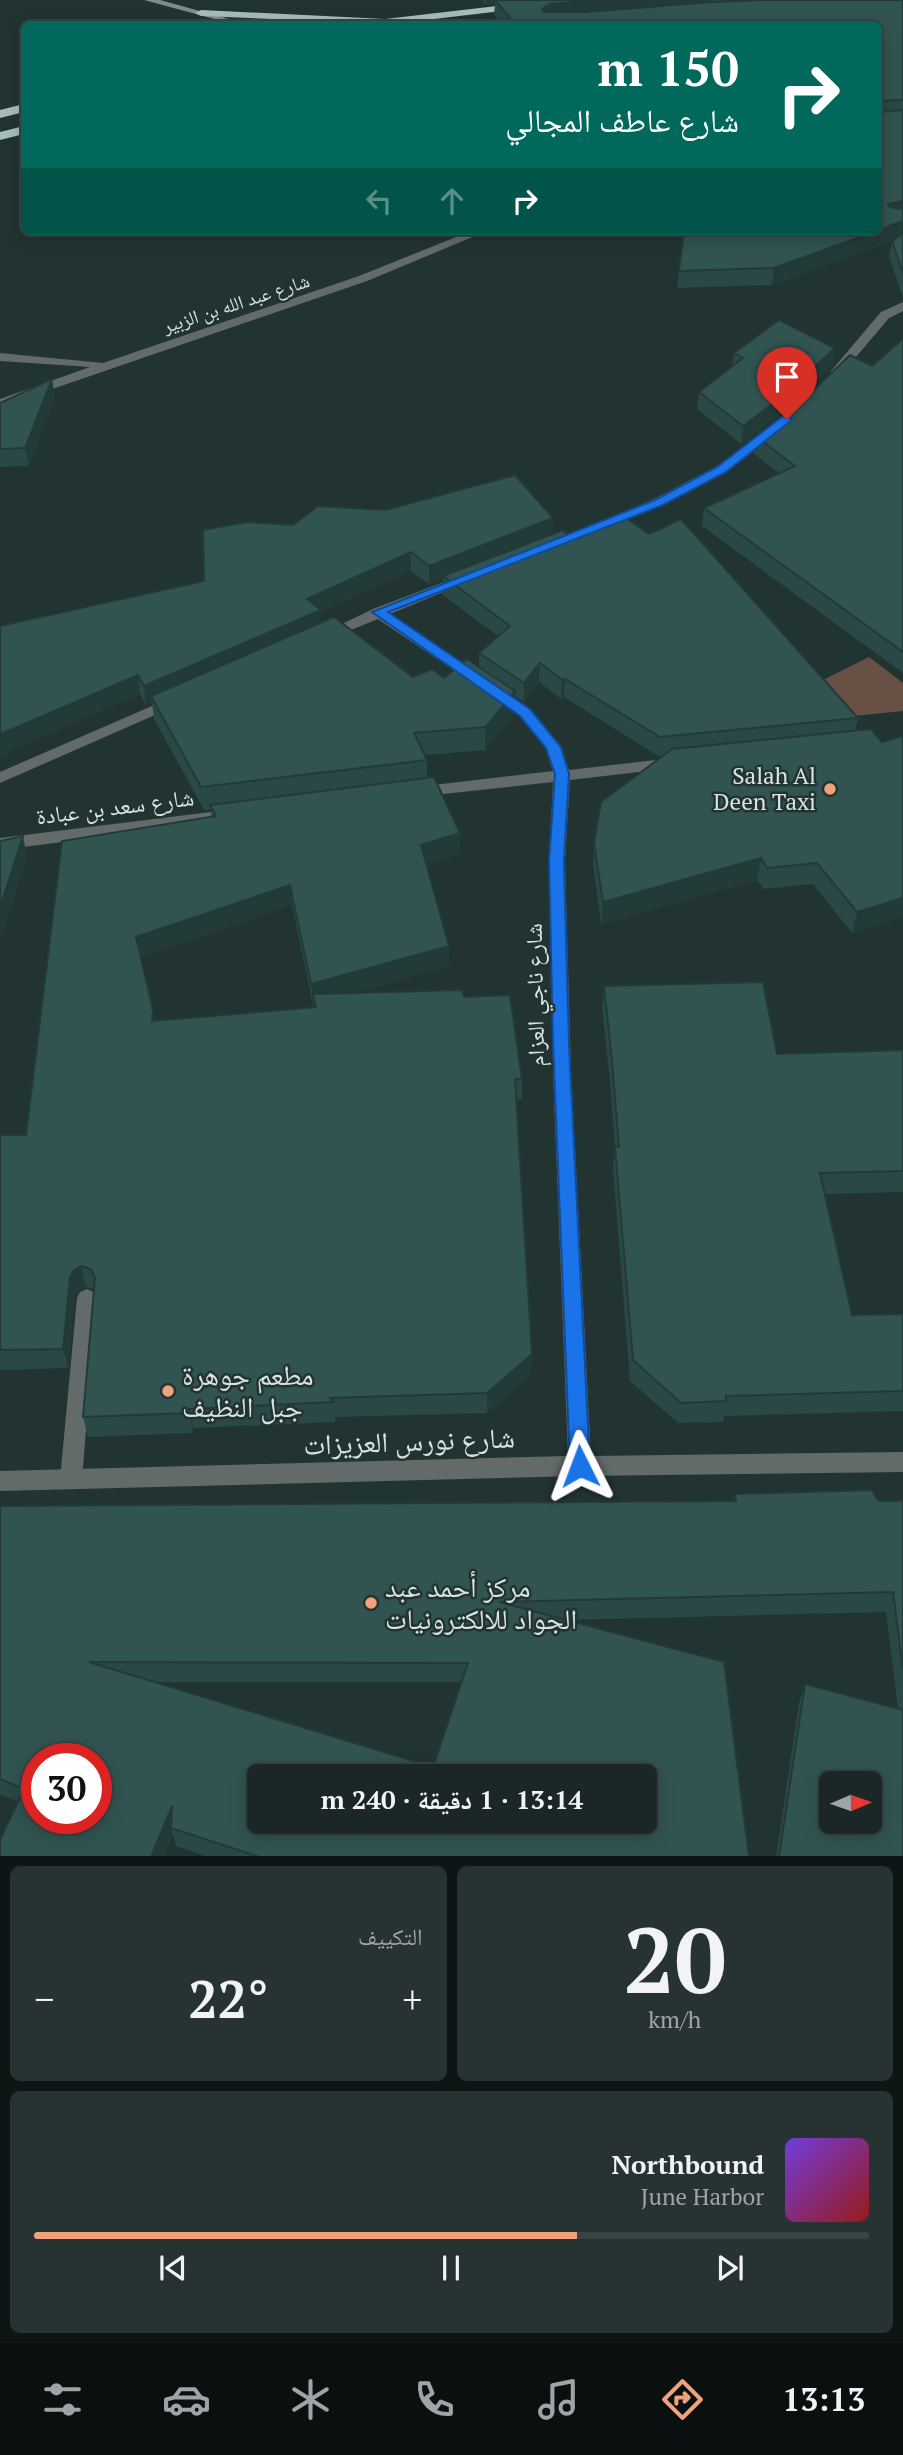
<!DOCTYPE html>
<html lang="ar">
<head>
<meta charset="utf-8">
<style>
	:root { --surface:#1a2726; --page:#273332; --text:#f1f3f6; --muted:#9fa5a7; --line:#384443; --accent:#f1a27b }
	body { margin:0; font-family:"PT Serif","Noto Naskh Arabic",serif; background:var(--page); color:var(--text); direction:rtl; height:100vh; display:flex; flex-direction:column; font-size:26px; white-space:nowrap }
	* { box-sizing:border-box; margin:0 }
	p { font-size:23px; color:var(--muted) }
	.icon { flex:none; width:38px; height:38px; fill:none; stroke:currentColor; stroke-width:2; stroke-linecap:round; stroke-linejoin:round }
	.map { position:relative; height:1856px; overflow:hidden; direction:ltr }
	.panel { display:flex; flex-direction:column; gap:10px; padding:10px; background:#0e1515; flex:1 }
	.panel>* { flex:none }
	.top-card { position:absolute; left:21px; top:21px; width:861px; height:214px; border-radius:10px; box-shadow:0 4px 18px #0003,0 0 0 2px var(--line); direction:rtl; background:#00695c; color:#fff; overflow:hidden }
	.needle { width:46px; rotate:88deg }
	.controls { position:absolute; left:819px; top:1771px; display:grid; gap:14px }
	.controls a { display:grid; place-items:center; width:63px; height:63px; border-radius:10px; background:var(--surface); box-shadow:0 4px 18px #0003,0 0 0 2px var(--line); font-size:35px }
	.speed { position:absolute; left:21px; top:1743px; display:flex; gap:14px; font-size:35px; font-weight:700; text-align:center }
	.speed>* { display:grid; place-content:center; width:91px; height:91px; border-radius:50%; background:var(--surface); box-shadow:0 4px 18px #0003,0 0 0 2px var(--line); line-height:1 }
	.speed .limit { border:10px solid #d22; background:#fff; color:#111 }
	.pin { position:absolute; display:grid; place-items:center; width:60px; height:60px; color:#fff; margin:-72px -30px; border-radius:50% 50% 50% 0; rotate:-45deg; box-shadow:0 0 7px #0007 }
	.pin .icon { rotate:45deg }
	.me { position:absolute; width:77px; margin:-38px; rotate:357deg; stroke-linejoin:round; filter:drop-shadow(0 0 5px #0008) }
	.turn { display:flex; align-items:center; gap:24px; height:147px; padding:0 28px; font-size:32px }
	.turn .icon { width:91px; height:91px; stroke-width:2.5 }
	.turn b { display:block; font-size:49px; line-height:60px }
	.lanes { display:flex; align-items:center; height:66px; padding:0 28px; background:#0003; justify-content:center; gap:35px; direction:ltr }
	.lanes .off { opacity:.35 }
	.big { font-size:52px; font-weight:700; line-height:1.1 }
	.panel .tile { flex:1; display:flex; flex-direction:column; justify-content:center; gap:10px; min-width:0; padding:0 24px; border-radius:10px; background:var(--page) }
	.panel .dial { align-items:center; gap:0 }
	.dial b { font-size:91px; line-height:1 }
	.song { display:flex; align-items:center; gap:21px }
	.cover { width:84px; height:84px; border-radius:10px; background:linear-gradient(135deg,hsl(260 70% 55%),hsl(0 70% 35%)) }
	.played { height:7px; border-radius:4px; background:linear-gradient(90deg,var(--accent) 65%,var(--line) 65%) }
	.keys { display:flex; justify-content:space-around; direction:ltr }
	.heat { display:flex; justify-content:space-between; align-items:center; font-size:38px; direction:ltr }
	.panel .tiles { flex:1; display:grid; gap:10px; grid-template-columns:1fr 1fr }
	.tile:last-child { grid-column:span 2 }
	.trip { position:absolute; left:247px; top:1764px; width:410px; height:70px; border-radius:10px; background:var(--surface); box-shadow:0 4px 18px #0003,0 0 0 2px var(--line); font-weight:700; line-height:70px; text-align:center; direction:rtl }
	.tabs { display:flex; height:112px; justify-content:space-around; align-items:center; background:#0a100f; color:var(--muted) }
	.tabs .icon { width:49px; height:49px }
	.tabs .active { color:var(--accent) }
	.tabs b { font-size:32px; color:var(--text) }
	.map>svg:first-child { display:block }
</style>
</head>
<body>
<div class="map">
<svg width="903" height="1857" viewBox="0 0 903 1857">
	<rect width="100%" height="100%" fill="#223432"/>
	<path fill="#685045" d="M 869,657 L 903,683 L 903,711 L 843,717 L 819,682 Z"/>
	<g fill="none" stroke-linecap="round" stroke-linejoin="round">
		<path fill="#636b6a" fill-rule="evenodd" d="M 87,1289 L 94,1292 L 97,1298 L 82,1479 L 79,1486 L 71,1489 L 63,1486 L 60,1479 L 77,1298 L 80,1292 Z"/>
		<g fill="#636b6a" fill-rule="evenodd">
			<path d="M 471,231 L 487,231 L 367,281 L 0,407 L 0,399 L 90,367 L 0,361 L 0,353 L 103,363 L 359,276 Z"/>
			<path d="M 903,302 L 903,311 L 889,318 L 839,377 L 831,377 L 831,371 L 881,312 Z"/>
			<path d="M 775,424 L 781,428 L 780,431 L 727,472 L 664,505 L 607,528 L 602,529 L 595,525 L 654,499 L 717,466 Z"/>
			<path d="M 465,574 L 472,578 L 470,581 L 390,614 L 530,709 L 561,747 L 569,770 L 673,758 L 681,763 L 673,768 L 570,780 L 565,861 L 571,1070 L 591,1456 L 903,1452 L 903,1472 L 580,1476 L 0,1491 L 0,1471 L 568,1456 L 553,1070 L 549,861 L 553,782 L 416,797 L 408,792 L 416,787 L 553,771 L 545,748 L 520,715 L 378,619 L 331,638 L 321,638 L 319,635 L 373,609 Z"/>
			<path d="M 175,696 L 183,701 L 180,704 L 0,783 L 0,772 Z"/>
			<path d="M 211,812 L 217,814 L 219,818 L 217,822 L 0,850 L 0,838 Z"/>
		</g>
		<path fill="#7f8c8b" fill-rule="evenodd" d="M 144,0 L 160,0 L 247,24 L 233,24 Z"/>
		<g fill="#a8bdbb" fill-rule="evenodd">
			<path d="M 522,3 L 528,6 L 526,8 L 392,24 L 201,16 L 195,13 L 201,10 L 385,19 Z"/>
			<path d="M 24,104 L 24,112 L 0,118 L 0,110 Z"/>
			<path d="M 24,126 L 24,134 L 0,140 L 0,132 Z"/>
		</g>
	</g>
	<g fill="#2a4846" fill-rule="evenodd">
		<path d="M 482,0 L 903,0 L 903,298 L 889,257 L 892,241 L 772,285 L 677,288 L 679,271 L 878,24 L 503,24 L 494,15 L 495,4 L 486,5 Z"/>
		<path d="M 903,339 L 903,673 L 702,526 L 704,508 L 779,473 L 754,454 L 757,437 L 872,366 Z"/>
		<path d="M 734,353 L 833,365 L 780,414 L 741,444 L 697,409 L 699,392 L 732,366 Z"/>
		<path d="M 55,397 L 29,466 L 0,467 L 0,403 Z"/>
		<path d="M 553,518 L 552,534 L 569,536 L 858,718 L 855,731 L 882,742 L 903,736 L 903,917 L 852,933 L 813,884 L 764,889 L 757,880 L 601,924 L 593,864 L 594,843 L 663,756 L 658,756 L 564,697 L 561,699 L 539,682 L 524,702 L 514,695 L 514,714 L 485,750 L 425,755 L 427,760 L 427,778 L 460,833 L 460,854 L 426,864 L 449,966 L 354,993 L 464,997 L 522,1079 L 522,1099 L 516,1100 L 531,1374 L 487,1413 L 335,1417 L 335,1422 L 193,1428 L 193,1433 L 88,1437 L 83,1417 L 94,1289 L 86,1287 L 78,1291 L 74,1298 L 68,1368 L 0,1370 L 0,1135 L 26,1135 L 211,817 L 211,809 L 204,810 L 154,719 L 152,703 L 146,705 L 140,694 L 7,752 L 8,756 L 0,759 L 0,626 L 204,581 L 293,525 ZM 411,571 L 429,584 L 443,579 L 443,595 L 498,636 L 479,653 L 479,668 L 444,678 L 413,677 L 321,622 L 321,612 ZM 292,905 L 313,1005 L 314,1004 L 314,1007 L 154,1021 L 141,957 Z"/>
		<path d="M 604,986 L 777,1054 L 903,1050 L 903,1192 L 825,1194 L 852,1315 L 903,1314 L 903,1411 L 724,1416 L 723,1422 L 678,1423 L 630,1381 L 613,1168 L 615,1147 L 610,1082 L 602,1008 Z"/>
		<path d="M 735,1494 L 878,1501 L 903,1501 L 903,1857 L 776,1857 L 799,1703 L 805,1684 L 898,1709 L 886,1612 L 567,1620 L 749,1857 L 208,1857 L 176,1846 L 173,1835 L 164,1857 L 0,1857 L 18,1802 L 0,1794 L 0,1506 L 733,1501 ZM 154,1682 L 461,1682 L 433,1767 Z"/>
	</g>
	<g fill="#223b39">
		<path d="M 486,0 L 526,0 L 495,0 L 495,4 L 486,5 Z"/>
		<path d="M 598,0 L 711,0 L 711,5 L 550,18 L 542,9 L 550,4 Z"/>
		<path d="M 903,201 L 903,216 L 886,220 L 888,204 Z"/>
		<path d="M 903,221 L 903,237 L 772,285 L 774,268 Z"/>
		<path d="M 835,348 L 833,365 L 780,414 L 741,444 L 743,426 Z"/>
		<path d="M 52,379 L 55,397 L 29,466 L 25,448 Z"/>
		<path d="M 553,518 L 552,536 L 443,576 L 443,579 L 429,584 L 429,566 Z"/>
		<path d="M 411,552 L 411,571 L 321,612 L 322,629 L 151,696 L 152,703 L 146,705 L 144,686 L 307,599 Z"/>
		<path d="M 540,663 L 539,682 L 524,702 L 524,683 Z"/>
		<path d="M 138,675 L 140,694 L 7,752 L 8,756 L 0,759 L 0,739 L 1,734 Z"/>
		<path d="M 565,679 L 564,697 L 561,699 L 562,680 Z"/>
		<path d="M 515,691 L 514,714 L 485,750 L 486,727 Z"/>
		<path d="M 460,833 L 460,854 L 421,866 L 421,845 Z"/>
		<path d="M 23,836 L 27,857 L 0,944 L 0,908 Z"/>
		<path d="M 761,858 L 757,880 L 601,924 L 603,902 Z"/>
		<path d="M 290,885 L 292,905 L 140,958 L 136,937 Z"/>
		<path d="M 903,898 L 903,917 L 852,933 L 857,912 Z"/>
		<path d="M 449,946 L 449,966 L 315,1004 L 313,994 L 314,1004 L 313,1005 L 311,984 Z"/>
		<path d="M 81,1266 L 86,1287 L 78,1291 L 74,1298 L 68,1368 L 63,1349 L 70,1278 L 73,1271 Z"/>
		<path d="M 532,1354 L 531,1374 L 487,1413 L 487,1393 Z"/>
		<path d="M 189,1409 L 193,1428 L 193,1433 L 189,1413 Z"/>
		<path d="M 172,1806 L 171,1828 L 173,1835 L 164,1857 L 151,1857 Z"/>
	</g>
	<g fill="#315451" stroke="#223b39" stroke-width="2" fill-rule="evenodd">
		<path d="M 495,0 L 598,0 L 550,4 L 542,9 L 544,12 L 586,12 L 712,2 L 762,0 L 903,0 L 903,100 L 880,101 L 878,107 L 878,24 L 515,24 Z"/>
		<path d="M 878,110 L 881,112 L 903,110 L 903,201 L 888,204 L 890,207 L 903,209 L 903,221 L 878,230 Z"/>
		<path d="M 684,231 L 876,231 L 774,268 L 679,271 Z"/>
		<path d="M 903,233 L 903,273 L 892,241 Z"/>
		<path d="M 779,320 L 835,348 L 783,396 L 743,426 L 699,392 L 743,358 L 734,353 Z"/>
		<path d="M 903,339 L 903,652 L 704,508 L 795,466 L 757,437 L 796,407 L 850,355 L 872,366 Z"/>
		<path d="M 52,379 L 25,448 L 0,449 L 0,403 Z"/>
		<path d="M 515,475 L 553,518 L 429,566 L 411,552 L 307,599 L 321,610 L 144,686 L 138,675 L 1,734 L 4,738 L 0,739 L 0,626 L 204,581 L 203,530 L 247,522 L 293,525 L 318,506 L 385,510 Z"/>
		<path d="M 622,515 L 649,534 L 681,519 L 858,718 L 660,737 L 565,679 L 562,680 L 540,663 L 524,683 L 479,653 L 510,626 L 443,576 L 563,530 L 569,536 Z"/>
		<path d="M 334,617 L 413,677 L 432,669 L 444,678 L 467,659 L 515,691 L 486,727 L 414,733 L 427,760 L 201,787 L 151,696 Z"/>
		<path d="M 871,729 L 882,742 L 903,736 L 903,898 L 857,912 L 817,863 L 767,868 L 761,858 L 603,902 L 594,843 L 601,802 L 672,749 Z"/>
		<path d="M 434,777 L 460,833 L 421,845 L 449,946 L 311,984 L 290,885 L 136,937 L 153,1010 L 152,1021 L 316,1007 L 313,994 L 462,990 L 464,997 L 510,995 L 522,1079 L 515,1079 L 532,1354 L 487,1393 L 330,1398 L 334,1402 L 189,1409 L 189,1413 L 83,1417 L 95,1278 L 91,1269 L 81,1266 L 73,1271 L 70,1278 L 63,1349 L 0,1350 L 0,1135 L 26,1135 L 62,841 L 216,816 L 210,805 Z"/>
		<path d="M 23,836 L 0,908 L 0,841 Z"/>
		<path d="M 763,982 L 777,1054 L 903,1050 L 903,1171 L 820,1173 L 852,1315 L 903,1314 L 903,1391 L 726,1396 L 726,1401 L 681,1403 L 633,1360 L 615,1147 L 619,1147 L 612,1061 L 604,986 Z"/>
		<path d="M 872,1490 L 878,1501 L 903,1501 L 903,1670 L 893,1592 L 499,1602 L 724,1662 L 749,1857 L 260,1857 L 171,1828 L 172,1806 L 151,1857 L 0,1857 L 0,1840 L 24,1789 L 0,1779 L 0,1506 L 736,1501 L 735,1494 ZM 89,1662 L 468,1663 L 433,1767 ZM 37,1759 L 96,1759 L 96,1818 L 37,1818 ZM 259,1776 L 644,1776 L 644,1822 L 259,1822 Z"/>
		<path d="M 805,1684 L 903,1710 L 903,1857 L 779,1857 ZM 831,1783 L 870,1783 L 870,1822 L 831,1822 Z"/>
	</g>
	<path fill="#1a73e8" stroke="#114b97" stroke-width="2" d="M 783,416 L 793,419 L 726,472 L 663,505 L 388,612 L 530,709 L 561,747 L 569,774 L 564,861 L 569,1044 L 590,1466 L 587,1472 L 580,1475 L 573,1472 L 570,1466 L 553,1044 L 549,861 L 555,774 L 546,748 L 520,716 L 372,612 L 655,500 L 717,467 Z"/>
	<g fill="#f1a27b" stroke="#223432" stroke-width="2.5">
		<circle cx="830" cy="789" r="7"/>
		<circle cx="168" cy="1391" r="7"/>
		<circle cx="371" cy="1603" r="7"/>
	</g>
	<g text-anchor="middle" stroke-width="5" stroke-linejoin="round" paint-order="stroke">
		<g font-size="19" fill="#d8e3e2" stroke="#223432">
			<text transform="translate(236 303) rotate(-18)" y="7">شارع عبد الله بن الزبير</text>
		</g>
		<g font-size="23" fill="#d8e3e2" stroke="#223432" text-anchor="end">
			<text x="816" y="784">Salah Al<tspan x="816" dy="26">Deen Taxi</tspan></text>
		</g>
		<g font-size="23" fill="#d8e3e2" stroke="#223432">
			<text transform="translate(115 807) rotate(-7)" y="8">شارع سعد بن عبادة</text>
			<text transform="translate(535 995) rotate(-91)" y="8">شارع ناجي العزام</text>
		</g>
		<g font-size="28" fill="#d8e3e2" stroke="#223432" text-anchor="start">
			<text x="182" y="1385">مطعم جوهرة<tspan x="182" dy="32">جبل النظيف</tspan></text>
			<text x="385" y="1597">مركز أحمد عبد<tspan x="385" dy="32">الجواد للالكترونيات</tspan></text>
		</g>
		<g font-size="28" fill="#d8e3e2" stroke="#223432">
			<text transform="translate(409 1441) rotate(-2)" y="10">شارع نورس العزيزات</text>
		</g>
	</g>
</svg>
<div class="controls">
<a><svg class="needle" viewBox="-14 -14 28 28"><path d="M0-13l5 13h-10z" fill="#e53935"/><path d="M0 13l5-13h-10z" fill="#9fa5a7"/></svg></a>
</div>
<div class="speed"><div class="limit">30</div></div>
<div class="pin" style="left:787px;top:419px;background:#d93025"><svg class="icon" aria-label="arrive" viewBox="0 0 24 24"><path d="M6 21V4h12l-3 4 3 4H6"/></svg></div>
<svg class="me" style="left:580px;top:1466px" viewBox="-20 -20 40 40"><path d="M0-17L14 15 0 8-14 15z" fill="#1a73e8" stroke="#fff" stroke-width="4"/></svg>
<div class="trip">13:14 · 1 دقيقة · 240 m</div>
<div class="top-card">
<div class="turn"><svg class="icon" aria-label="right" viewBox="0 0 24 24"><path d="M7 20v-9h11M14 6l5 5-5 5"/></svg><div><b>150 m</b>شارع عاطف المجالي</div></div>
<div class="lanes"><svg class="icon off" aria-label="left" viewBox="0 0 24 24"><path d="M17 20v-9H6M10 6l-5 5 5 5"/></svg><svg class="icon off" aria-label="ahead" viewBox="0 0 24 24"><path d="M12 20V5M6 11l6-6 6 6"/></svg><svg class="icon" aria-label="right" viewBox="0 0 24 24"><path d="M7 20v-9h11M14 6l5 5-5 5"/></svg></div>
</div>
</div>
<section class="panel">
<div class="tiles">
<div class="tile dial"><b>20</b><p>km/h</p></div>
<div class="tile"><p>التكييف</p>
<div class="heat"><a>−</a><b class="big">22°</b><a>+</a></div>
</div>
<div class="tile">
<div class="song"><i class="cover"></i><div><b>Northbound</b><p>June Harbor</p></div></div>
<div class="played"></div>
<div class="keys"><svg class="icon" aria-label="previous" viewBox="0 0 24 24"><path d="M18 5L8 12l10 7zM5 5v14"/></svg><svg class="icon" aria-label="pause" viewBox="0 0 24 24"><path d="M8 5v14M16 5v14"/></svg><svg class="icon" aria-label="next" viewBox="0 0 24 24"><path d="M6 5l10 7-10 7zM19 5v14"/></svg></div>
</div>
</div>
</section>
<nav class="tabs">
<b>13:13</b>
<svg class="icon active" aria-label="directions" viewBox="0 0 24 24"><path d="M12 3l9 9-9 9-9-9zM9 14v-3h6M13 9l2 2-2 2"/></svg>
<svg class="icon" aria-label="music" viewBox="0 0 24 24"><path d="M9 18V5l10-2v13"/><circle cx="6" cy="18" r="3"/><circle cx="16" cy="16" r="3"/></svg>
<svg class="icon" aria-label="phone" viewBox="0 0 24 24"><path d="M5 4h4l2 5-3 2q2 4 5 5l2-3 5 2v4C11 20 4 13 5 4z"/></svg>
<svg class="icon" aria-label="climate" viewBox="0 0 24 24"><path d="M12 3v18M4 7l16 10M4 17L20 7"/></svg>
<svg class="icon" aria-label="car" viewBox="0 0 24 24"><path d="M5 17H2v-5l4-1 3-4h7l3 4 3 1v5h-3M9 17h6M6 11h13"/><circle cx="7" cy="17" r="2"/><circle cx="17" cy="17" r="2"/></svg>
<svg class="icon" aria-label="filters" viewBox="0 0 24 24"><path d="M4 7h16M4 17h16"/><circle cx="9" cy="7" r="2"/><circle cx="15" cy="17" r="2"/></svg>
</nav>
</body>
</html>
